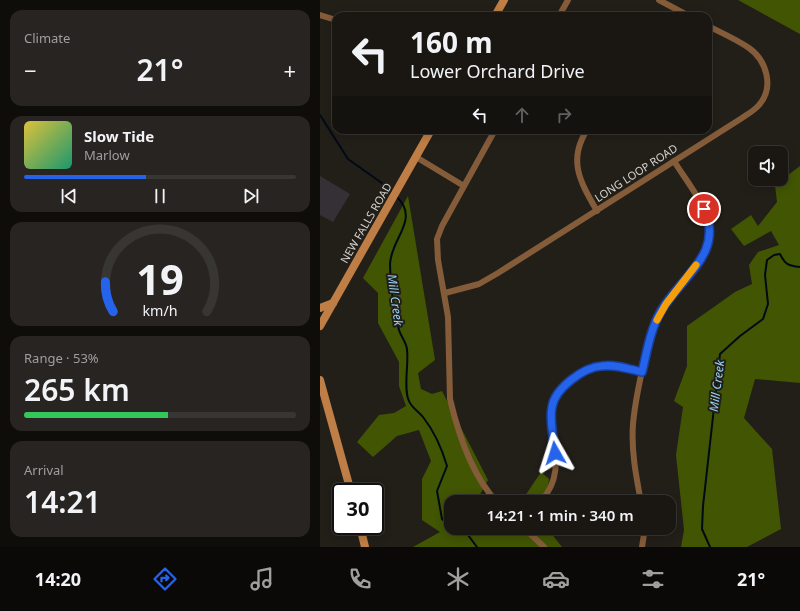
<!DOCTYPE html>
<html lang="en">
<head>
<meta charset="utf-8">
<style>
	:root { --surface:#1a1713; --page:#272421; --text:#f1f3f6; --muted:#9f9fa0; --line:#383633; --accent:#2563eb }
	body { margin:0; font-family:"Noto Sans",sans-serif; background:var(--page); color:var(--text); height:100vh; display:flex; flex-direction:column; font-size:15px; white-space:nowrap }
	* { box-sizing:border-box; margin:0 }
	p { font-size:13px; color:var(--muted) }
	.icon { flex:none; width:22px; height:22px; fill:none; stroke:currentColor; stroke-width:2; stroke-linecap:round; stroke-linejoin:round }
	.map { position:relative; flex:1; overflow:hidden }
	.sheet { display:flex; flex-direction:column; gap:10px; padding:10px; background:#0e0d0a; width:320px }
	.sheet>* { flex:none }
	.guide { position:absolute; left:12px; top:12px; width:380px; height:122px; border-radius:12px; box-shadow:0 2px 10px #0003,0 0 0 1px var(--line); background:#1a1713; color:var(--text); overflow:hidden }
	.buttons { position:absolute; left:428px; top:146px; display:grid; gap:8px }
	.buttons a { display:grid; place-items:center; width:40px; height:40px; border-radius:8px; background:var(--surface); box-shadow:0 2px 10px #0003,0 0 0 1px var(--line); font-size:20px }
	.speed { position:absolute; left:12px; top:483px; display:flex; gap:8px; font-size:20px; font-weight:700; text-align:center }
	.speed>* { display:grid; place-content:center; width:52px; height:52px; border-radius:50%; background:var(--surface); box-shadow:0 2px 10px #0003,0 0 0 1px var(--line); line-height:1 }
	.speed .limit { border:2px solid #111; border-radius:6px; background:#fff; color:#111 }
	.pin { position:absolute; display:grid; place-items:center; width:34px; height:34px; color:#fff; margin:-17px; border:2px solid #fff; border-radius:50%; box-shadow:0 1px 4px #0007 }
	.me { position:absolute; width:44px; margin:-22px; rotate:354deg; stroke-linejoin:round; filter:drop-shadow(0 0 3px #0008) }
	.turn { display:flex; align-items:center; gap:14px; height:84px; padding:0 12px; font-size:18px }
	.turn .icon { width:52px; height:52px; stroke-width:2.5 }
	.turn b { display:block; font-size:28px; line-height:34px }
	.lanes { display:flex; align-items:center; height:38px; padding:0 12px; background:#0003; justify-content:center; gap:20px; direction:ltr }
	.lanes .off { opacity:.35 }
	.big { font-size:30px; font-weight:600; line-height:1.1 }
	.sheet .card { flex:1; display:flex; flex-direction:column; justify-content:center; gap:6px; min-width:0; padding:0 14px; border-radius:12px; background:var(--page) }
	.sheet .dial { align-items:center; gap:0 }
	.dial svg { height:104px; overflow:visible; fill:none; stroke:var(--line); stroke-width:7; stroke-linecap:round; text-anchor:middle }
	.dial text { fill:var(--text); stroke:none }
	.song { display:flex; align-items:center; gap:12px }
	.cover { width:48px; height:48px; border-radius:6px; background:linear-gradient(135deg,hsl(50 70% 55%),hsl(160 70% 35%)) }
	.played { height:4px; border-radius:2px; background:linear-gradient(90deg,var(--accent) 45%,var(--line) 45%) }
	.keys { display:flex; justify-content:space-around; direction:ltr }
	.heat { display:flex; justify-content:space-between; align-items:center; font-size:22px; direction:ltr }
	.charge { height:6px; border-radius:3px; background:linear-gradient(90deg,#34c759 53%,var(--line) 0) }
	.trip { position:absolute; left:124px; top:495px; width:232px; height:40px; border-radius:12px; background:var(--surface); box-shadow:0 2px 10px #0003,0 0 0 1px var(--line); font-weight:600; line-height:40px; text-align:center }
	.tab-bar { display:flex; height:64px; justify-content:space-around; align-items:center; background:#0a0908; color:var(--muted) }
	.tab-bar .icon { width:28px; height:28px }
	.tab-bar .selected { color:var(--accent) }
	.tab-bar b { font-size:18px; color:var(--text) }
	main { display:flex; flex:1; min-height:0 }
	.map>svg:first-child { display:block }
</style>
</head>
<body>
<main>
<section class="sheet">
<div class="card"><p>Climate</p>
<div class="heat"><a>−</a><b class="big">21°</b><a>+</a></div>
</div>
<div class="card">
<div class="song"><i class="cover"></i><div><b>Slow Tide</b><p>Marlow</p></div></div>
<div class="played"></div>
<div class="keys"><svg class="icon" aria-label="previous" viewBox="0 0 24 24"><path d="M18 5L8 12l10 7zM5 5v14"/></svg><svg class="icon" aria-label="pause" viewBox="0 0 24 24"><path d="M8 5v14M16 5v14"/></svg><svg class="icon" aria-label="next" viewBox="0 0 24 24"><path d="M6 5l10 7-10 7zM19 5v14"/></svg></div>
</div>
<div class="card dial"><svg viewBox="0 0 100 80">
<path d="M14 69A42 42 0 1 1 86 69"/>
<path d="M14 69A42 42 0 0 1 8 46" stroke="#2563eb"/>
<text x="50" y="56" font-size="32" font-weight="700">19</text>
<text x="50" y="72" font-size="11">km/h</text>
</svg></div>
<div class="card"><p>Range · 53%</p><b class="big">265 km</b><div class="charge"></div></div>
<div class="card"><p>Arrival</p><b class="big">14:21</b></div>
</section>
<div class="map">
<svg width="480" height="547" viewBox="0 0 480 547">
	<rect width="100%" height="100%" fill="#221f19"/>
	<g fill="#415503">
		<path d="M 418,0 L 480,0 L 480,34 Z"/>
		<path d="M 480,166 L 480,383 L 435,379 L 424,418 L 452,449 L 461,529 L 427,547 L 361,547 L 364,530 L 356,455 L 363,407 L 354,401 L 367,366 L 367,326 L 415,292 L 432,284 L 429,265 L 438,252 L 459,245 L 451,231 L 424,246 L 411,229 L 431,215 L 438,226 L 457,202 L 455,185 Z"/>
		<path d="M 88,196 L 115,360 L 98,373 L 101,389 L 112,394 L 122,391 L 168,480 L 157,500 L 159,502 L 131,502 L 131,528 L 227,528 L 242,547 L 93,547 L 120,532 L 102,520 L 102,479 L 111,461 L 99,430 L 77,436 L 53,457 L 37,442 L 59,415 L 74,413 L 86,406 L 79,386 L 79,362 L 58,323 L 58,293 L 43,278 Z"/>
		<path d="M 221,472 L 229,479 L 226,502 L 201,502 Z"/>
	</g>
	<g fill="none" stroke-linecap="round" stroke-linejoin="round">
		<g stroke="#000a16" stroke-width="2">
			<path d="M 0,115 L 28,159 L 66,186 L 72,192"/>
			<path d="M 77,197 C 100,220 71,238 70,264 C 70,285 74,309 79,330 C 81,337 87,343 87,350 C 89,363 83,389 89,401 C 91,407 99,412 103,417 C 114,431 122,449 127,466 L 117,491 L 122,519 L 131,527"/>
			<path d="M 135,528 L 145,531 L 157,547"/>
			<path d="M 390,547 L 382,529 L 383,506 L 400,354 L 420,336 L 443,319 L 448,304 L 445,275 L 447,260 L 454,255 L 460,254 C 465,264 468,266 480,267"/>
		</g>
	</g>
	<path fill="#343036" d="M 0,176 L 30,194 L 13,222 L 0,215 Z"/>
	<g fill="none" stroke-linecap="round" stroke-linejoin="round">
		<g stroke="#855c3a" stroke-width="6">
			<path d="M 339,0 L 369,16"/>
			<path d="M 0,15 L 16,20"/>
			<path d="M 239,16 L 248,0"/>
			<path d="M 175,130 L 122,226 L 117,239 L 118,260 L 128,317 L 130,399 C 138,433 152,476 177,502"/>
			<path d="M 267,130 C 247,161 261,183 277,211"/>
			<path d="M 96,157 L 144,186"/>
			<path d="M 125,293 L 159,284 L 178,273 L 422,118 C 428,114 435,110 439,105 C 455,87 446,60 429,48 C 416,39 402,33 388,26"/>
			<path d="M 220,502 C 256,465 216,421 238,391 C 243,386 249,382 255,378 C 279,361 295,365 322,372"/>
			<path d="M 321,502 C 316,476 311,450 313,424 C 315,402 320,379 325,358 C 329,342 332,326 340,312 C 354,288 390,262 390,234 C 391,210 366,181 354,161"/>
			<path d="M 204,528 L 224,547"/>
			<path d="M 322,547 L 325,528"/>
		</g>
		<g stroke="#bf7e45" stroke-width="8">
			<path d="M 175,16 L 184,0"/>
			<path d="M 0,308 L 13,303"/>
			<path d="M 0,326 L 111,130"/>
			<path d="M 0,380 L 31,492"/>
			<path d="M 40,526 L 45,547"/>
		</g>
	</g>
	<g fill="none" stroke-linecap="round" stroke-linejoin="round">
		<defs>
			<path id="route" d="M 235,453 C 234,439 229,421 232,407 C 235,388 264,367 282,366 C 295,364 309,369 322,372 C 327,352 330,330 341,311 C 361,277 405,253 384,209"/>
		</defs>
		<use href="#route" stroke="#184099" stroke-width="10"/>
		<use href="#route" stroke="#2563eb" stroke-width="7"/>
		<path stroke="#f59e0b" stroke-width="7" d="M 337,320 L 346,304 L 376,265"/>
	</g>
	<g text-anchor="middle" stroke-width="4" stroke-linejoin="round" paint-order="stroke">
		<g font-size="11" fill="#d5d3cf" stroke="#221f19">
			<text transform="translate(316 173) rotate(-33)" y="4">LONG LOOP ROAD</text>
			<text transform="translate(46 223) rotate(-60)" y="4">NEW FALLS ROAD</text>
		</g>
		<g font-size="12" font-style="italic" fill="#98d3f7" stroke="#221f19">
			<text transform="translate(75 300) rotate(82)" y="4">Mill Creek</text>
			<text transform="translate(397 386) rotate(-83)" y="4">Mill Creek</text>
		</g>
	</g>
</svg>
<div class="buttons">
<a><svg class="icon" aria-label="sound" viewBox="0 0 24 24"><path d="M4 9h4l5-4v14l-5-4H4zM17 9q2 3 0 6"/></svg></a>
</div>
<div class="speed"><div class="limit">30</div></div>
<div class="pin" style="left:384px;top:209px;background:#d93025"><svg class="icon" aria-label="arrive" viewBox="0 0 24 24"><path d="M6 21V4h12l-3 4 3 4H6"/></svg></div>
<svg class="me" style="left:235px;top:453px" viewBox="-20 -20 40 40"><path d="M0-17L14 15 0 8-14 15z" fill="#2563eb" stroke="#fff" stroke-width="4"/></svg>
<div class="trip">14:21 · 1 min · 340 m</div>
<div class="guide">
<div class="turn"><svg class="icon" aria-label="left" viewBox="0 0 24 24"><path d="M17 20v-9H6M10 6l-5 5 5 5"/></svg><div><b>160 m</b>Lower Orchard Drive</div></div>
<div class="lanes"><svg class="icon" aria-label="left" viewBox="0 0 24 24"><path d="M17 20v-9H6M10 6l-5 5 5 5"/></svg><svg class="icon off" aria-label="ahead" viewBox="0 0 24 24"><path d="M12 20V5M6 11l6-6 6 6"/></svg><svg class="icon off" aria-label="right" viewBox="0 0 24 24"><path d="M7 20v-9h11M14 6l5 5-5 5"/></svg></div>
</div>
</div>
</main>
<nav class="tab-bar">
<b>14:20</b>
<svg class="icon selected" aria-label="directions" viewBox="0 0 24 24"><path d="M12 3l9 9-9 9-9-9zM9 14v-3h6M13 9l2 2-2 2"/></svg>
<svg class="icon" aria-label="music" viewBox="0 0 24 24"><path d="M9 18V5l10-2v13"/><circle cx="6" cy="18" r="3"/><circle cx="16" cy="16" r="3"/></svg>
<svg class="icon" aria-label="phone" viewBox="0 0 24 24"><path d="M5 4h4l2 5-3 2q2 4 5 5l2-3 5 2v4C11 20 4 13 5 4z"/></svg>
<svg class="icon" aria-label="climate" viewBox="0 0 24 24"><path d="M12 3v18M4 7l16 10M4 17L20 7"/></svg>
<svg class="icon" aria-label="car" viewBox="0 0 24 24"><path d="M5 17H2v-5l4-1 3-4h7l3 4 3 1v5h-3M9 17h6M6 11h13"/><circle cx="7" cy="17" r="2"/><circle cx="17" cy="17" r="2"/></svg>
<svg class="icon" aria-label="filters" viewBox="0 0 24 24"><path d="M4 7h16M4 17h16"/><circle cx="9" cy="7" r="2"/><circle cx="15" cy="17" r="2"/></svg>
<b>21°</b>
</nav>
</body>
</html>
